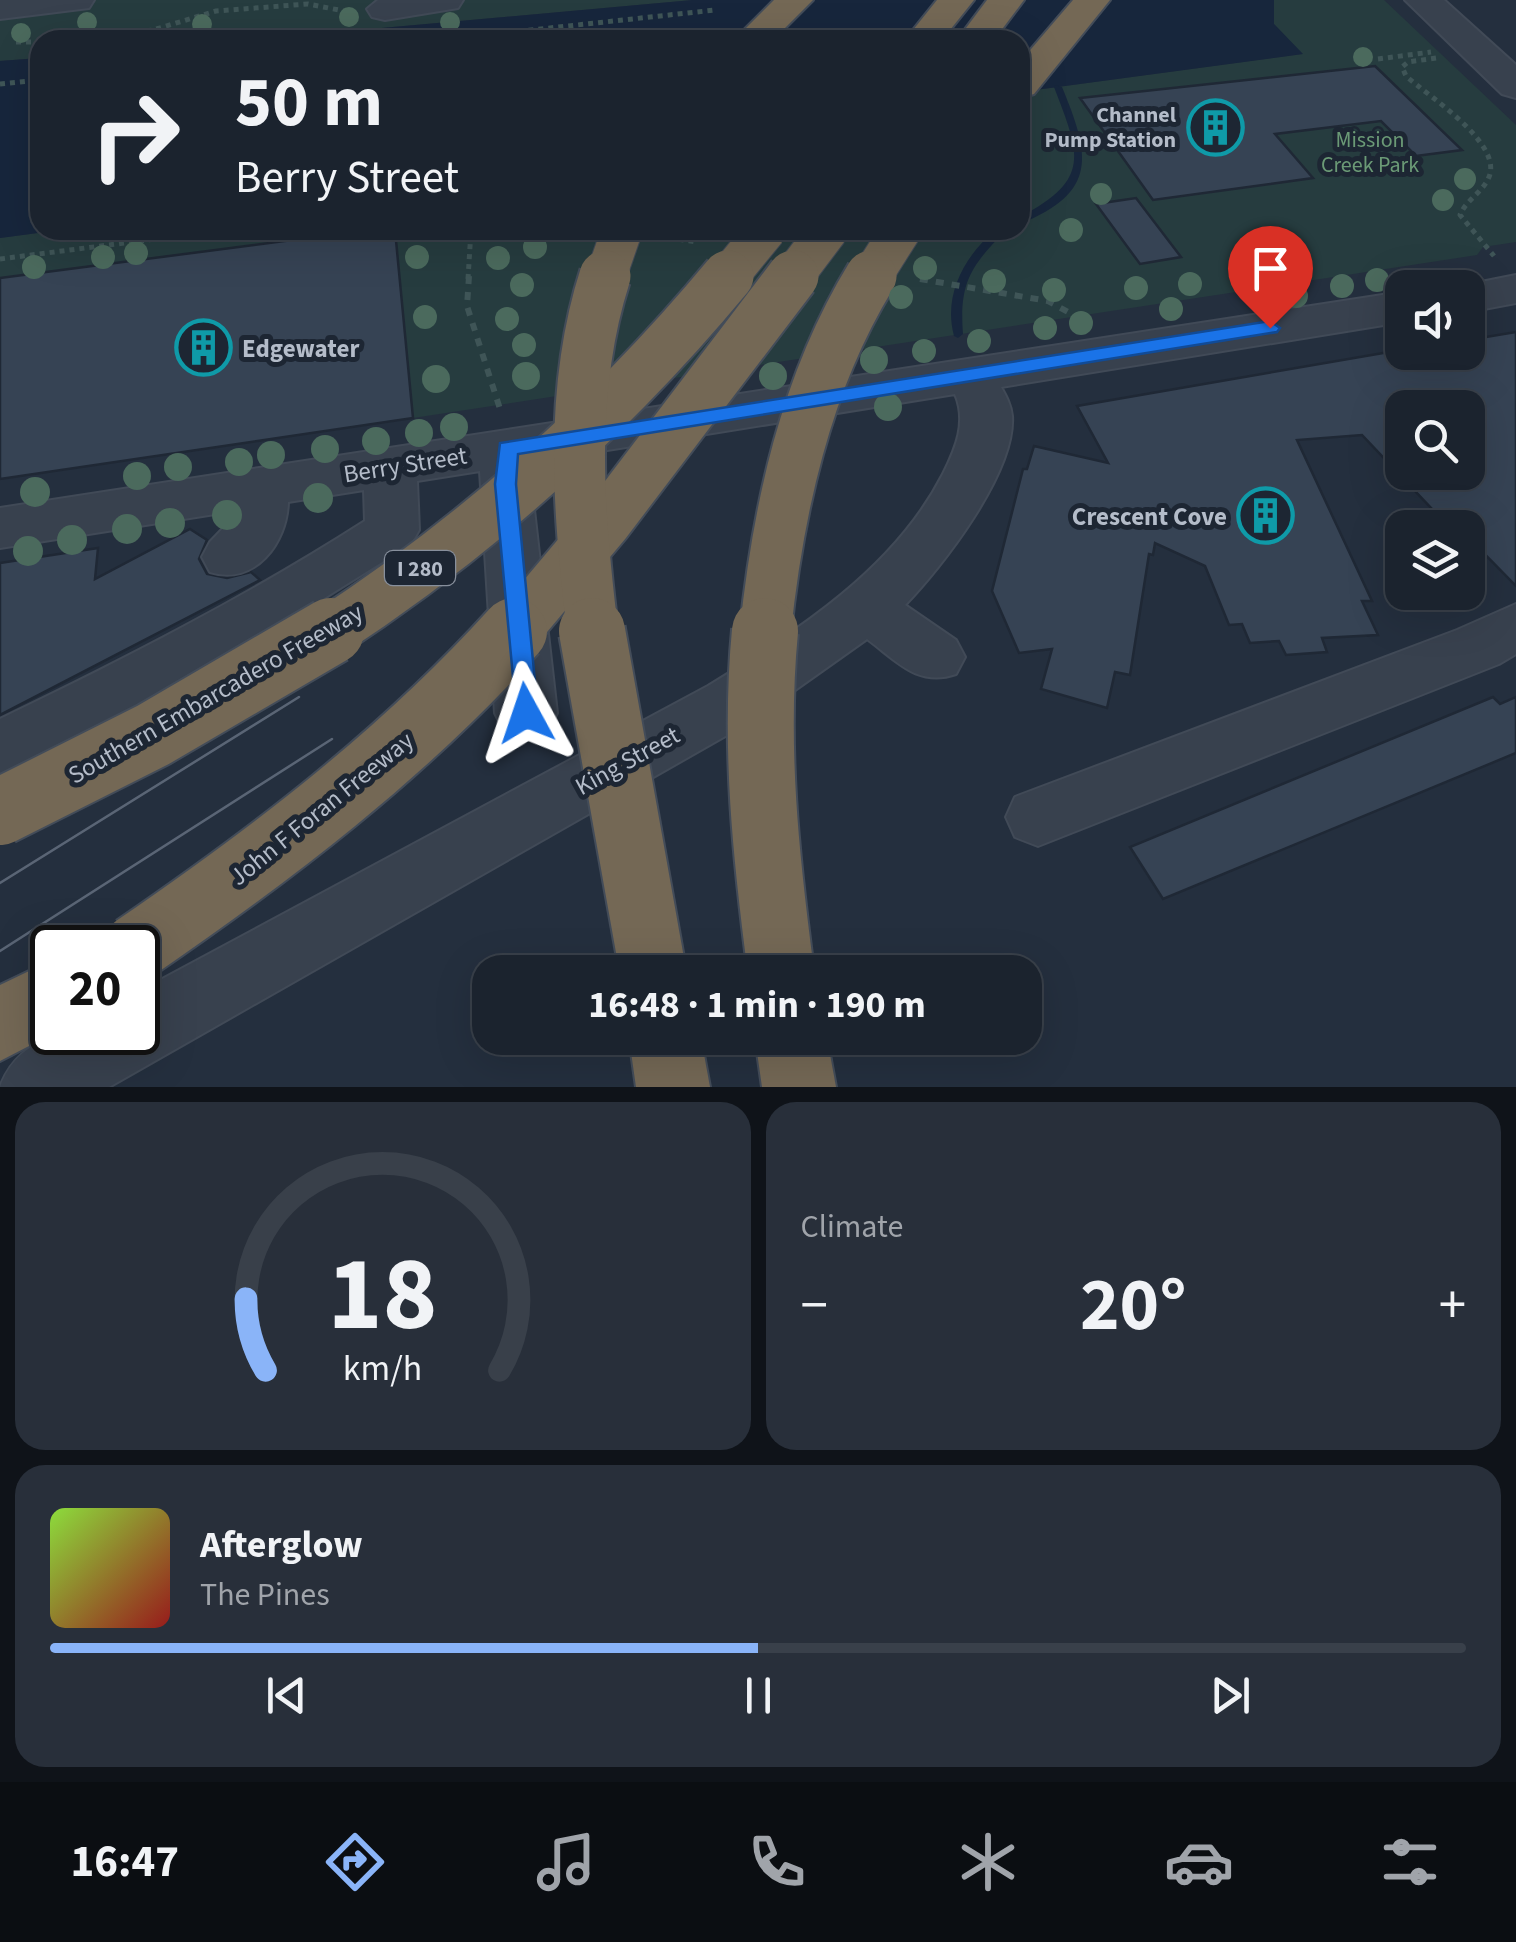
<!DOCTYPE html>
<html lang="en">
<head>
<meta charset="utf-8">
<style>
	:root { --surface:#1b232e; --page:#282f3a; --text:#f1f3f6; --muted:#a0a4aa; --line:#39404a; --accent:#8ab4f8 }
	body { margin:0; font-family:"Source Sans 3",sans-serif; background:var(--page); color:var(--text); height:100vh; display:flex; flex-direction:column; font-size:38px; white-space:nowrap }
	* { box-sizing:border-box; margin:0 }
	p { font-size:32px; color:var(--muted) }
	.icon { flex:none; width:55px; height:55px; fill:none; stroke:currentColor; stroke-width:2; stroke-linecap:round; stroke-linejoin:round }
	.map { position:relative; height:1087px; overflow:hidden }
	.sheet { display:flex; flex-direction:column; gap:15px; padding:15px; background:#0f1319; flex:1 }
	.sheet>* { flex:none }
	.hud { position:absolute; left:30px; top:30px; width:1000px; height:210px; border-radius:30px; box-shadow:0 10px 40px #0002,0 0 0 2px var(--line); background:#1b232e; color:var(--text); overflow:hidden }
	.controls { position:absolute; left:1385px; top:270px; display:grid; gap:20px }
	.controls a { display:grid; place-items:center; width:100px; height:100px; border-radius:20px; background:var(--surface); box-shadow:0 10px 40px #0002,0 0 0 2px var(--line); font-size:50px }
	.speed { position:absolute; left:30px; top:925px; display:flex; gap:20px; font-size:50px; font-weight:700; text-align:center }
	.speed>* { display:grid; place-content:center; width:130px; height:130px; border-radius:50%; background:var(--surface); box-shadow:0 10px 40px #0002,0 0 0 2px var(--line); line-height:1 }
	.speed .limit { border:5px solid #111; border-radius:15px; background:#fff; color:#111 }
	.pin { position:absolute; display:grid; place-items:center; width:85px; height:85px; color:#fff; margin:-102px -42px; border-radius:50% 50% 50% 0; rotate:-45deg; box-shadow:0 0 10px #0007 }
	.pin .icon { rotate:45deg }
	.me { position:absolute; width:110px; margin:-55px; rotate:355deg; stroke-linejoin:round; filter:drop-shadow(0 0 8px #0008) }
	.turn { display:flex; align-items:center; gap:35px; height:210px; padding:0 40px; font-size:45px }
	.turn .icon { width:130px; height:130px; stroke-width:2.5 }
	.turn b { display:block; font-size:70px; line-height:85px }
	.big { font-size:75px; font-weight:700; line-height:1.1 }
	.sheet .tile { flex:1; display:flex; flex-direction:column; justify-content:center; gap:15px; min-width:0; padding:0 35px; border-radius:30px; background:var(--page) }
	.sheet .dial { align-items:center; gap:0 }
	.dial svg { height:260px; overflow:visible; fill:none; stroke:var(--line); stroke-width:7; stroke-linecap:round; text-anchor:middle }
	.dial text { fill:var(--text); stroke:none }
	.song { display:flex; align-items:center; gap:30px }
	.cover { width:120px; height:120px; border-radius:15px; background:linear-gradient(135deg,hsl(90 70% 55%),hsl(0 70% 35%)) }
	.played { height:10px; border-radius:5px; background:linear-gradient(90deg,var(--accent) 50%,var(--line) 50%) }
	.keys { display:flex; justify-content:space-around; direction:ltr }
	.heat { display:flex; justify-content:space-between; align-items:center; font-size:55px; direction:ltr }
	.sheet .tiles { flex:1; display:grid; gap:15px; grid-template-columns:1fr 1fr }
	.tile:last-child { grid-column:span 2 }
	.trip { position:absolute; left:472px; top:955px; width:570px; height:100px; border-radius:30px; background:var(--surface); box-shadow:0 10px 40px #0002,0 0 0 2px var(--line); font-weight:700; line-height:100px; text-align:center }
	.tab-bar { display:flex; height:160px; justify-content:space-around; align-items:center; background:#0b0e12; color:var(--muted) }
	.tab-bar .icon { width:70px; height:70px }
	.tab-bar .active { color:var(--accent) }
	.tab-bar b { font-size:45px; color:var(--text) }
	.map>svg:first-child { display:block }
</style>
</head>
<body>
<div class="map">
<svg width="1516" height="1087" viewBox="0 0 1516 1087">
	<rect width="100%" height="100%" fill="#242f3e"/>
	<g fill="#263c3f">
		<path d="M 0,0 L 693,0 L 248,40 L 40,40 L 40,58 L 0,61 Z"/>
		<path d="M 1274,0 L 1384,0 L 1516,125 L 1516,242 L 1483,247 L 1477,255 L 413,418 L 395,230 L 1020,230 L 1020,92 L 1302,54 L 1274,24 Z"/>
		<path d="M 60,230 L 369,230 L 0,278 L 0,238 Z"/>
	</g>
	<g fill="#17263c">
		<path d="M 693,0 L 1274,0 L 1274,24 L 1303,54 L 1020,92 L 1020,40 L 248,40 Z"/>
		<path d="M 40,58 L 40,230 L 60,230 L 0,238 L 0,61 Z"/>
	</g>
	<g fill="none" stroke-linecap="round" stroke-linejoin="round">
		<g fill="#17263c" fill-rule="evenodd">
			<path d="M 1055,85 L 1062,87 C 1090,155 1099,192 1020,224 L 1020,217 C 1092,179 1080,155 1054,87 Z"/>
			<path d="M 995,230 L 1006,230 C 971,266 959,282 963,334 L 958,338 L 954,336 C 943,295 964,257 995,230 Z"/>
		</g>
	</g>
	<g fill="#364354" stroke="#1f2835" stroke-width="2.5" fill-rule="evenodd">
		<path d="M 1375,66 L 1462,150 L 1416,156 L 1381,121 L 1275,134 L 1313,178 L 1153,200 L 1080,98 Z"/>
		<path d="M 1136,198 L 1181,257 L 1140,264 L 1096,204 Z"/>
		<path d="M 369,230 L 395,230 L 413,418 L 0,479 L 0,278 Z"/>
		<path d="M 1516,332 L 1516,586 L 1468,537 L 1468,528 L 1450,528 L 1362,435 L 1297,440 L 1372,601 L 1362,601 L 1378,635 L 1322,638 L 1327,652 L 1286,655 L 1279,641 L 1250,643 L 1242,624 L 1229,625 L 1205,566 L 1155,543 L 1153,555 L 1149,554 L 1130,675 L 1115,672 L 1107,708 L 1041,689 L 1052,649 L 1019,653 L 992,591 L 1023,469 L 1027,469 L 1034,446 L 1108,463 L 1077,406 L 1389,352 L 1468,352 L 1468,340 ZM 1402,408 L 1468,408 L 1468,472 L 1402,472 Z"/>
		<path d="M 190,529 L 207,540 L 199,559 L 207,574 L 227,578 L 251,572 L 260,580 L 0,715 L 0,563 L 98,548 L 95,579 Z"/>
		<path d="M 1493,697 L 1500,704 L 1516,697 L 1516,753 L 1163,899 L 1130,847 Z"/>
	</g>
	<g fill="none" stroke-linecap="round" stroke-linejoin="round">
		<defs>
			<g id="minor">
				<path d="M 0,0 L 94,0 L 89,8 L 0,19 Z"/>
				<path d="M 463,0 L 458,8 L 385,20 L 372,17 L 367,9 L 378,0 Z"/>
				<path d="M 1405,0 L 1444,0 L 1516,65 L 1516,98 L 1502,94 Z"/>
				<path d="M 1516,275 L 1516,303 L 1468,312 L 1468,288 L 1451,288 Z"/>
				<path d="M 1402,292 L 1402,322 L 1001,387 C 1006,396 1011,405 1012,416 C 1016,472 942,567 905,605 L 956,640 L 965,657 L 956,674 C 917,687 897,661 867,639 L 750,722 L 109,1087 L 0,1087 C 23,1026 83,1032 138,1032 L 138,992 L 708,686 C 797,631 894,570 943,474 C 956,448 967,422 955,394 L 533,462 L 531,483 L 557,713 L 548,731 L 526,739 L 504,731 L 495,713 L 480,471 L 417,481 L 419,530 L 411,544 L 220,663 L 22,768 L 0,776 L 0,719 C 125,659 248,596 365,521 L 364,490 L 288,502 C 287,543 255,586 210,572 L 202,557 L 210,542 L 233,518 L 234,511 L 0,548 L 0,508 Z"/>
				<path d="M 1516,604 L 1516,654 L 1499,664 L 1038,846 L 1015,837 L 1006,817 L 1015,797 L 1457,630 Z"/>
			</g>
			<g id="highway">
				<path d="M 774,0 L 813,0 L 773,40 L 734,40 Z"/>
				<path d="M 937,0 L 974,0 L 942,40 L 905,40 Z"/>
				<path d="M 987,0 L 1024,0 L 994,40 L 957,40 Z"/>
				<path d="M 1073,0 L 1110,0 L 1034,94 L 1020,98 L 1020,62 Z"/>
				<path d="M 52,960 L 52,1032 L 56,1032 L 0,1061 L 0,985 Z"/>
				<path d="M 629,1038 L 701,1038 L 710,1087 L 636,1087 Z"/>
				<path d="M 755,1038 L 827,1038 L 836,1087 L 762,1087 Z"/>
			</g>
		</defs>
		<use href="#minor" stroke="#414a57" stroke-width="4"/>
		<use href="#highway" stroke="#434c59" stroke-width="4"/>
		<g stroke="#3f5557" stroke-width="5" stroke-dasharray="5 5" stroke-linecap="butt">
			<path d="M 57,40 L 153,30 L 216,11 L 308,4 L 349,12"/>
			<path d="M 439,40 L 715,10"/>
			<path d="M 16,42 L 40,42"/>
			<path d="M 1436,58 L 1408,62 L 1402,67 L 1406,76 C 1428,96 1503,143 1489,177 C 1483,192 1466,200 1460,215 L 1494,256"/>
			<path d="M 1378,59 L 1431,52"/>
			<path d="M 0,84 L 40,80"/>
			<path d="M 659,236 L 696,242"/>
			<path d="M 0,259 L 225,230"/>
			<path d="M 1297,269 L 1305,279"/>
			<path d="M 468,279 L 471,230"/>
		</g>
		<g stroke="#3f5557" stroke-width="6" stroke-dasharray="8 8" stroke-linecap="butt">
			<path d="M 469,276 L 467,306 L 501,412"/>
			<path d="M 1303,276 L 1309,284"/>
			<path d="M 920,279 L 1048,301 L 1081,319"/>
		</g>
		<use href="#minor" fill="#38414e" fill-rule="evenodd"/>
		<use href="#highway" fill="#746855" fill-rule="evenodd"/>
		<g stroke="#5a6575" stroke-width="2.5">
			<path d="M 0,883 L 299,697"/>
			<path d="M 0,951 L 332,739"/>
		</g>
		<defs>
			<g id="highway-bridge-far2">
				<path d="M 605,279 L 622,230"/>
				<path d="M 726,279 L 766,230"/>
				<path d="M 791,279 L 828,230"/>
				<path d="M 870,279 L 901,230"/>
			</g>
			<g id="highway-bridge-far1">
				<path d="M 327,634 C 480,534 611,417 728,276"/>
				<path d="M 512,634 L 606,522 L 793,276"/>
				<path d="M 593,634 C 578,515 568,391 605,276"/>
				<path d="M 765,634 C 778,509 805,384 871,276"/>
			</g>
			<g id="highway-bridge">
				<path d="M 592,631 L 653,972"/>
				<path d="M 765,631 C 754,745 766,859 781,972"/>
				<path d="M 0,812 L 153,735 L 331,631"/>
				<path d="M 135,948 C 272,854 402,755 514,631"/>
			</g>
		</defs>
		<use href="#highway-bridge-far2" stroke="#434c59" stroke-width="42" stroke-linecap="butt"/>
		<use href="#highway-bridge-far1" stroke="#434c59" stroke-width="55" stroke-linecap="butt"/>
		<use href="#highway-bridge" stroke="#434c59" stroke-width="70" stroke-linecap="butt"/>
		<use href="#highway-bridge-far2" stroke="#746855" stroke-width="40"/>
		<use href="#highway-bridge-far1" stroke="#746855" stroke-width="51"/>
		<use href="#highway-bridge" stroke="#746855" stroke-width="66"/>
	</g>
	<g fill="#4b6a5d">
		<circle cx="349" cy="17" r="10"/>
		<circle cx="87" cy="22" r="10"/>
		<circle cx="450" cy="22" r="10"/>
		<circle cx="202" cy="24" r="10"/>
		<circle cx="21" cy="33" r="10"/>
		<circle cx="1363" cy="57" r="10"/>
		<circle cx="1465" cy="179" r="11"/>
		<circle cx="1101" cy="194" r="11"/>
		<circle cx="1443" cy="200" r="11"/>
		<circle cx="1071" cy="230" r="12"/>
		<circle cx="535" cy="247" r="12"/>
		<circle cx="136" cy="253" r="12"/>
		<circle cx="103" cy="257" r="12"/>
		<circle cx="417" cy="257" r="12"/>
		<circle cx="498" cy="258" r="12"/>
		<circle cx="34" cy="267" r="12"/>
		<circle cx="925" cy="268" r="12"/>
		<circle cx="1377" cy="280" r="12"/>
		<circle cx="994" cy="281" r="12"/>
		<circle cx="1190" cy="284" r="12"/>
		<circle cx="522" cy="285" r="12"/>
		<circle cx="1342" cy="286" r="12"/>
		<circle cx="1136" cy="288" r="12"/>
		<circle cx="1054" cy="290" r="12"/>
		<circle cx="1296" cy="296" r="12"/>
		<circle cx="901" cy="297" r="12"/>
		<circle cx="1171" cy="309" r="12"/>
		<circle cx="425" cy="317" r="12"/>
		<circle cx="507" cy="319" r="12"/>
		<circle cx="1081" cy="323" r="12"/>
		<circle cx="1045" cy="328" r="12"/>
		<circle cx="979" cy="341" r="12"/>
		<circle cx="524" cy="345" r="12"/>
		<circle cx="924" cy="351" r="12"/>
		<circle cx="874" cy="360" r="14"/>
		<circle cx="526" cy="376" r="14"/>
		<circle cx="773" cy="376" r="14"/>
		<circle cx="436" cy="379" r="14"/>
		<circle cx="888" cy="407" r="14"/>
		<circle cx="454" cy="427" r="14"/>
		<circle cx="419" cy="433" r="14"/>
		<circle cx="376" cy="441" r="14"/>
		<circle cx="325" cy="449" r="14"/>
		<circle cx="271" cy="455" r="14"/>
		<circle cx="239" cy="462" r="14"/>
		<circle cx="178" cy="467" r="14"/>
		<circle cx="137" cy="476" r="14"/>
		<circle cx="35" cy="492" r="15"/>
		<circle cx="318" cy="498" r="15"/>
		<circle cx="227" cy="515" r="15"/>
		<circle cx="170" cy="523" r="15"/>
		<circle cx="127" cy="529" r="15"/>
		<circle cx="72" cy="540" r="15"/>
		<circle cx="28" cy="551" r="15"/>
	</g>
	<path fill="#1a73e8" stroke="#114b97" stroke-width="2.5" d="M 1270,321 L 1280,328 L 1277,332 L 518,454 L 516,484 L 538,713 L 535,720 L 526,724 L 517,720 L 495,484 L 500,443 Z"/>
	<defs>
		<symbol id="building-ring" viewBox="-11 -11 22 22"><circle r="9.5" fill="#1d2633" stroke="#0f9aa8" stroke-width="1.5"/><path d="M-4-6H4V6H1V3H-1V6H-4ZM-2.5-4.3h1.7v1.8h-1.7ZM.8-4.3h1.7v1.8H.8ZM-2.5-1h1.7V.8h-1.7ZM.8-1h1.7V.8H.8Z" fill="#0f9aa8"/></symbol>
	</defs>
	<g fill-rule="evenodd">
		<use href="#building-ring" x="1184" y="96" width="63" height="63"/>
		<use href="#building-ring" x="172" y="316" width="63" height="63"/>
		<use href="#building-ring" x="1234" y="484" width="63" height="63"/>
	</g>
	<g text-anchor="middle" stroke-width="10" stroke-linejoin="round" paint-order="stroke">
		<g font-size="22" font-weight="bold" fill="#b4bcc9" stroke="#1d2633" text-anchor="end">
			<text x="1176" y="122">Channel<tspan x="1176" dy="25">Pump Station</tspan></text>
		</g>
		<g font-size="22" fill="#6b9a76" stroke="#1d2633">
			<text x="1370" y="147">Mission<tspan x="1370" dy="25">Creek Park</tspan></text>
		</g>
		<rect fill="#1d2633" stroke="#878f9c" stroke-width="2.5" x="385" y="551" width="70" height="34" rx="8"/>
		<g font-size="22" font-weight="bold" fill="#b4bcc9">
			<text x="420" y="576">I 280</text>
		</g>
		<g font-size="25" font-weight="bold" fill="#b4bcc9" stroke="#1d2633" text-anchor="start">
			<text x="242" y="357">Edgewater</text>
			<text x="1227" y="525" text-anchor="end">Crescent Cove</text>
		</g>
		<g font-size="25" fill="#b4bcc9" stroke="#1d2633">
			<text transform="translate(405 464) rotate(-9)" y="9">Berry Street</text>
			<text transform="translate(215 693) rotate(-30)" y="9">Southern Embarcadero Freeway</text>
			<text transform="translate(627 760) rotate(-29)" y="9">King Street</text>
			<text transform="translate(321 808) rotate(-39)" y="9">John F Foran Freeway</text>
		</g>
	</g>
</svg>
<div class="controls">
<a><svg class="icon" aria-label="sound" viewBox="0 0 24 24"><path d="M4 9h4l5-4v14l-5-4H4zM17 9q2 3 0 6"/></svg></a>
<a><svg class="icon" aria-label="search" viewBox="0 0 24 24"><circle cx="10" cy="10" r="6"/><path d="M15 15l6 6"/></svg></a>
<a><svg class="icon" aria-label="layers" viewBox="0 0 24 24"><path d="M12 4l9 5-9 5-9-5zM3 14l9 5 9-5"/></svg></a>
</div>
<div class="speed"><div class="limit">20</div></div>
<div class="pin" style="left:1270px;top:328px;background:#d93025"><svg class="icon" aria-label="arrive" viewBox="0 0 24 24"><path d="M6 21V4h12l-3 4 3 4H6"/></svg></div>
<svg class="me" style="left:526px;top:713px" viewBox="-20 -20 40 40"><path d="M0-17L14 15 0 8-14 15z" fill="#1a73e8" stroke="#fff" stroke-width="4"/></svg>
<div class="trip">16:48 · 1 min · 190 m</div>
<div class="hud">
<div class="turn"><svg class="icon" aria-label="right" viewBox="0 0 24 24"><path d="M7 20v-9h11M14 6l5 5-5 5"/></svg><div><b>50 m</b>Berry Street</div></div>
</div>
</div>
<section class="sheet">
<div class="tiles">
<div class="tile dial"><svg viewBox="0 0 100 80">
<path d="M14 69A42 42 0 1 1 86 69"/>
<path d="M14 69A42 42 0 0 1 8 47" stroke="#8ab4f8"/>
<text x="50" y="56" font-size="32" font-weight="700">18</text>
<text x="50" y="72" font-size="11">km/h</text>
</svg></div>
<div class="tile"><p>Climate</p>
<div class="heat"><a>−</a><b class="big">20°</b><a>+</a></div>
</div>
<div class="tile">
<div class="song"><i class="cover"></i><div><b>Afterglow</b><p>The Pines</p></div></div>
<div class="played"></div>
<div class="keys"><svg class="icon" aria-label="previous" viewBox="0 0 24 24"><path d="M18 5L8 12l10 7zM5 5v14"/></svg><svg class="icon" aria-label="pause" viewBox="0 0 24 24"><path d="M8 5v14M16 5v14"/></svg><svg class="icon" aria-label="next" viewBox="0 0 24 24"><path d="M6 5l10 7-10 7zM19 5v14"/></svg></div>
</div>
</div>
</section>
<nav class="tab-bar">
<b>16:47</b>
<svg class="icon active" aria-label="directions" viewBox="0 0 24 24"><path d="M12 3l9 9-9 9-9-9zM9 14v-3h6M13 9l2 2-2 2"/></svg>
<svg class="icon" aria-label="music" viewBox="0 0 24 24"><path d="M9 18V5l10-2v13"/><circle cx="6" cy="18" r="3"/><circle cx="16" cy="16" r="3"/></svg>
<svg class="icon" aria-label="phone" viewBox="0 0 24 24"><path d="M5 4h4l2 5-3 2q2 4 5 5l2-3 5 2v4C11 20 4 13 5 4z"/></svg>
<svg class="icon" aria-label="climate" viewBox="0 0 24 24"><path d="M12 3v18M4 7l16 10M4 17L20 7"/></svg>
<svg class="icon" aria-label="car" viewBox="0 0 24 24"><path d="M5 17H2v-5l4-1 3-4h7l3 4 3 1v5h-3M9 17h6M6 11h13"/><circle cx="7" cy="17" r="2"/><circle cx="17" cy="17" r="2"/></svg>
<svg class="icon" aria-label="filters" viewBox="0 0 24 24"><path d="M4 7h16M4 17h16"/><circle cx="9" cy="7" r="2"/><circle cx="15" cy="17" r="2"/></svg>
</nav>
</body>
</html>
